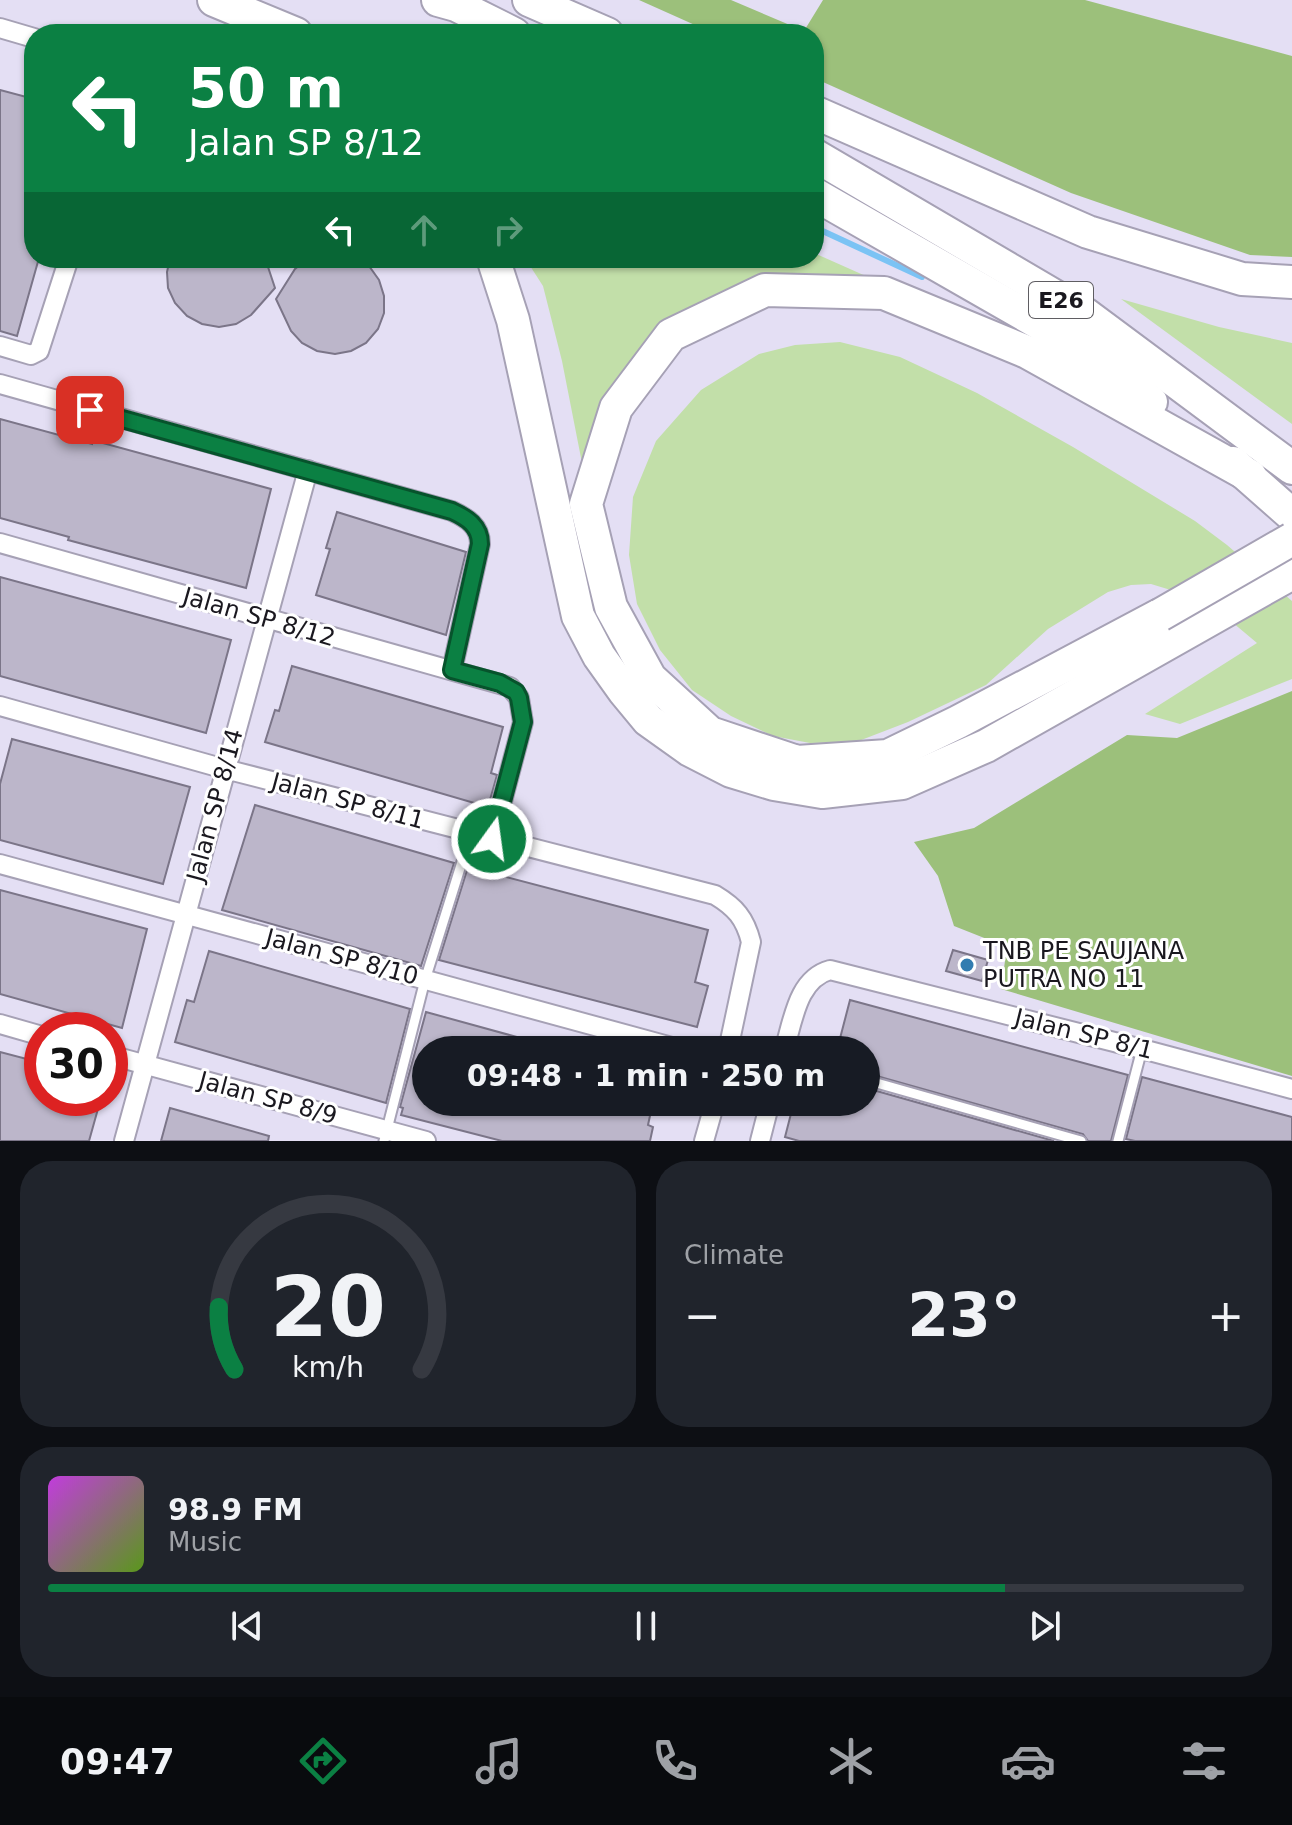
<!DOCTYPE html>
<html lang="en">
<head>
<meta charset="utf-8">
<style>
	:root { --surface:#171b24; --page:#20242c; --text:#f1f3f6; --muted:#9ea1a6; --line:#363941; --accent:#0b8043 }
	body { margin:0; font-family:"DejaVu Sans",sans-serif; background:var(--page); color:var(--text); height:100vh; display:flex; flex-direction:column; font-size:30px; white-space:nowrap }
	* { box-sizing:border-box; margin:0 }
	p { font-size:26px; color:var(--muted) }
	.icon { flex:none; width:44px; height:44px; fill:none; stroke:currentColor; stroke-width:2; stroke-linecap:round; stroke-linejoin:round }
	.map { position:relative; height:1141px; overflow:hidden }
	.details { display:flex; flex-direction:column; gap:20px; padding:20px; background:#0d0f14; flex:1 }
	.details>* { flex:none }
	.top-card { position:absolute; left:24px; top:24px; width:800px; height:244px; border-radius:32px; box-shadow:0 2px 6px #0004; background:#0b8043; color:#fff; overflow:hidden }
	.speed { position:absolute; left:24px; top:1012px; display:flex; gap:16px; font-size:40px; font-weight:700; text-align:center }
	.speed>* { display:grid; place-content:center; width:104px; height:104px; border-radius:50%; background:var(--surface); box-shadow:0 2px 6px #0004; line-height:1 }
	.speed .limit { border:12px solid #d22; background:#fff; color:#111 }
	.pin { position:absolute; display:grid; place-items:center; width:68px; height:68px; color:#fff; margin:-34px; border-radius:16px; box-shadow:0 4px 12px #0006 }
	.me { position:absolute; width:88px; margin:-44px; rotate:14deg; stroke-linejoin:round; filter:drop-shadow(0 0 6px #0008) }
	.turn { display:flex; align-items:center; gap:28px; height:168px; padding:0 32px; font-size:36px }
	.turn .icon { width:104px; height:104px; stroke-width:2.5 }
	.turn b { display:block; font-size:56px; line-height:68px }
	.lanes { display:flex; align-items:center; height:76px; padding:0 32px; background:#0003; justify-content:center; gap:40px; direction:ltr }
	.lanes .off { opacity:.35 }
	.big { font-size:60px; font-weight:700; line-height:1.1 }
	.details .card { flex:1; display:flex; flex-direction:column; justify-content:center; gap:12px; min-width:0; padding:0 28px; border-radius:32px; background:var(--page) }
	.details .dial { align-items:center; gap:0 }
	.dial svg { height:208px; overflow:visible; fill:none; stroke:var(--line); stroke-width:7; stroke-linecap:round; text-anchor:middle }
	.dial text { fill:var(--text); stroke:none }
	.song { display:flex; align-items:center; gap:24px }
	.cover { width:96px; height:96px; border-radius:12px; background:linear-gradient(135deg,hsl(290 70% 55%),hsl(90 70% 35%)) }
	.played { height:8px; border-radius:4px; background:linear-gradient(90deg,var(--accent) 80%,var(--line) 80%) }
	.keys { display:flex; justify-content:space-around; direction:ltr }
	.heat { display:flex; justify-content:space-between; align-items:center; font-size:44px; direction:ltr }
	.details .tiles { flex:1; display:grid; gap:20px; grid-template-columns:1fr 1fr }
	.card:last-child { grid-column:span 2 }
	.trip { position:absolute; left:412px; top:1036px; width:468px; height:80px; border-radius:40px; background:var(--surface); box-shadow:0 2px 6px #0004; font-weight:700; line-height:80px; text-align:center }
	.tabs { display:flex; height:128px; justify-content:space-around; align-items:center; background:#090b0e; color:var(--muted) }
	.tabs .icon { width:56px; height:56px }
	.tabs .current { color:var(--accent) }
	.tabs b { font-size:36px; color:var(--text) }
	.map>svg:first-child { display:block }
</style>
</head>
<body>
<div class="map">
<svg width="1292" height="1141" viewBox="0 0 1292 1141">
	<rect width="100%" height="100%" fill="#e4dff4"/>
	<g fill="#c2dfa9">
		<path d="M 814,253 L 868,277 L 768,279 L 608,403 L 582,463 L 562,361 L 543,286 L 525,258 L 814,258 Z"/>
		<path d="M 1121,299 L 1219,327 L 1292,343 L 1292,424 Z"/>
		<path d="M 840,342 L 900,357 L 977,393 L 1073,447 L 1195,521 L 1227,545 L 1292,601 L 1292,679 L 1180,724 L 1145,714 L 1257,643 L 1189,586 L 1174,591 L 1151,584 L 1131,585 L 1108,592 L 1048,629 L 986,685 L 908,722 L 856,742 L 810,743 L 773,736 L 731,716 L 692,690 L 660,650 L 637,604 L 629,555 L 633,497 L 656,441 L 701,390 L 759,354 L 795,345 Z"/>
	</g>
	<g fill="#9cc07b">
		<path d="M 639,0 L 731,0 L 804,31 L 823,0 L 1085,0 L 1292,56 L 1292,257 L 1250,255 L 1071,193 L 814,78 L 814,34 L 715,34 Z"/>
		<path d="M 1292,691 L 1292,1076 L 1001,989 L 1007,947 L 954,926 L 938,876 L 914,842 L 974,828 L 1127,735 L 1177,738 Z"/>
	</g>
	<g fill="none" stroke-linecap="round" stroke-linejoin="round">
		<path stroke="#7bc3f4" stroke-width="6" d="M 814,227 L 922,277"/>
	</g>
	<g fill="#bcb6ca" stroke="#7b7588" stroke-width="2">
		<path d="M 0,90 L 34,99 L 34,258 L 39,258 L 17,336 L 0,331 Z"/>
		<path d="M 170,258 L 265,258 L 275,288 L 251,315 L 236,324 L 219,327 L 202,324 L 187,316 L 175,303 L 168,288 L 167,272 Z"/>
		<path d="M 308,258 L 357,258 L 369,266 L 379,280 L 384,296 L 384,313 L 378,329 L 366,343 L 351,351 L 335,354 L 317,351 L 302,343 L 291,331 L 276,299 L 295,269 Z"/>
		<path d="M 0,419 L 92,444 L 92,440 L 271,489 L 246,588 L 68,540 L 69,537 L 0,518 Z"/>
		<path d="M 337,512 L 466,552 L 446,635 L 316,595 L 330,549 L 326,548 Z"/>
		<path d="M 0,577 L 231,640 L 206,733 L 0,676 Z"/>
		<path d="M 292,666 L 503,727 L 491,773 L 497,775 L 488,807 L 265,742 L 275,710 L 279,711 Z"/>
		<path d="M 12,739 L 190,787 L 163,884 L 0,840 L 0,784 Z"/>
		<path d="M 255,805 L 454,863 L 421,966 L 222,910 Z"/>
		<path d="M 468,867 L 708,930 L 695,982 L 708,986 L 697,1027 L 439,960 Z"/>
		<path d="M 0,890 L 147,929 L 122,1028 L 0,994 Z"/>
		<path d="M 953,950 L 988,960 L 982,981 L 946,971 Z"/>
		<path d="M 209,951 L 410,1009 L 386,1103 L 175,1042 L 187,1000 L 194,1002 Z"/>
		<path d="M 850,1000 L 1128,1075 L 1111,1141 L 1088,1141 L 1083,1134 L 866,1073 L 866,1050 L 837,1050 Z"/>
		<path d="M 426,1012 L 546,1045 L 545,1050 L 426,1050 L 426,1102 L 653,1102 L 648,1125 L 653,1127 L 650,1141 L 502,1141 L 401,1115 L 403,1108 L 400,1107 Z"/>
		<path d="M 0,1052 L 42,1063 L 42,1098 L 101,1098 L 89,1141 L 0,1141 Z"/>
		<path d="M 1142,1077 L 1292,1117 L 1292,1141 L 1135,1141 L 1126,1139 Z"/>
		<path d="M 866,1088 L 1054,1141 L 799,1141 L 785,1137 L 794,1102 L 866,1102 Z"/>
		<path d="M 170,1108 L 269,1136 L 268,1141 L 161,1141 Z"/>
	</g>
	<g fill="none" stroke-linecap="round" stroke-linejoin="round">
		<defs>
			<g id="service">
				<path d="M 866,1080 L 1081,1141"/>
				<path d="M 384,1141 L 425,980 L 471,833"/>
				<path d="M 1118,1141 L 1142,1049"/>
			</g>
			<g id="minor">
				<path d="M 0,28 L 34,38"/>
				<path d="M 0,346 L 31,355 L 39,351 L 69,258"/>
				<path d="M 0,384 L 452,511 C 467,518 480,526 480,544 L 452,670"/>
				<path d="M 0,543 L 510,687 L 519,698 L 523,722 L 492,839"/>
				<path d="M 0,706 L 225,769 L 715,895 C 735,907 745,918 751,942 L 728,1050"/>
				<path d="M 0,864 L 683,1050"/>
				<path d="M 0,1024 L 42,1036"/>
				<path d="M 784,1050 C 793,1022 797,979 830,970 L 1142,1049 L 1292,1089"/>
				<path d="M 110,1055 L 426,1141"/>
				<path d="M 124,1141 L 308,470"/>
				<path d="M 704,1141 L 715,1102"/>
				<path d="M 760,1141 L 770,1102"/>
			</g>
			<g id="motorway">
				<path d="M 214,0 L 296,34"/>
				<path d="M 438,0 L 456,5 L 514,34"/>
				<path d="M 529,0 L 607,34"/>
				<path d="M 814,112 L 1088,232 L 1242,279 L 1292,282"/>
				<path d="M 814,155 L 1085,314 L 1292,468"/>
				<path d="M 814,194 L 1067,339 L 1151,402"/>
				<path d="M 493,258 L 513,320 L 578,616 L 599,656 L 624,691 L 648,720 L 690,750 L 731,771 L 774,784 L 822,792 L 902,783 L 986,746 L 1292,573"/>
				<path d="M 1233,463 L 1292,515"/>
				<path d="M 1160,615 L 958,722 L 888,756 L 797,762 L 710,733 L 650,678 L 611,607 L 586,504 L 616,408 L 671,335 L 765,290 L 884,293 L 1027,352 L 1250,476"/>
			</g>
		</defs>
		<use href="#service" stroke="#a6a1b5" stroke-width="13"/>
		<use href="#minor" stroke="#a6a1b5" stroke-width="22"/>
		<use href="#motorway" stroke="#a6a1b5" stroke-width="36"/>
		<use href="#service" stroke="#fff" stroke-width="9"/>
		<use href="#minor" stroke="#fff" stroke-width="18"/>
		<use href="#motorway" stroke="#fff" stroke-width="32"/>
		<defs>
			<path id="motorway-bridge" d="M 1160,615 L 1292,539"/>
		</defs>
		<use href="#motorway-bridge" stroke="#a6a1b5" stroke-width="36" stroke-linecap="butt"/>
		<use href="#motorway-bridge" stroke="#fff" stroke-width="32"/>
	</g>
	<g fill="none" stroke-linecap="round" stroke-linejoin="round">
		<defs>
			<path id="route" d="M 90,410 L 452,511 C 467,518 480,526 480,544 L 452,670 L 500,683 L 516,692 L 519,698 L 523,722 L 492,839"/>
		</defs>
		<use href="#route" stroke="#07532c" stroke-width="20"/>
		<use href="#route" stroke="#0b8043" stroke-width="14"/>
	</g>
	<circle fill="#327cb0" stroke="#fff" stroke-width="3" cx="967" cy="965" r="8"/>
	<g text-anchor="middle" stroke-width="6" stroke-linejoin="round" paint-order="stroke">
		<rect fill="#fff" stroke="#5f5d62" stroke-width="2" x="1029" y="282" width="64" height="36" rx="6"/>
		<g font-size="22" font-weight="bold" fill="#1a181f">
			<text x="1061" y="308">E26</text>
		</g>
		<g font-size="24" fill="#1a181f" stroke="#fff">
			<text transform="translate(259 617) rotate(16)" y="8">Jalan SP 8/12</text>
			<text transform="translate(348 801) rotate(15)" y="8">Jalan SP 8/11</text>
			<text transform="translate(215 805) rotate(-75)" y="8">Jalan SP 8/14</text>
			<text transform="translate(342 957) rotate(15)" y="8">Jalan SP 8/10</text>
			<text transform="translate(1084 1034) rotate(14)" y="8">Jalan SP 8/1</text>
			<text transform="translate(268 1098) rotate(15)" y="8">Jalan SP 8/9</text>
		</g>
		<g font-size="24" fill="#1a181f" stroke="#fff" text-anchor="start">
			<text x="983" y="959">TNB PE SAUJANA<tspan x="983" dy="28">PUTRA NO 11</tspan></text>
		</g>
	</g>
</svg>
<div class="speed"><div class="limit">30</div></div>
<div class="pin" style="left:90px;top:410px;background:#d93025"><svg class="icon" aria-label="arrive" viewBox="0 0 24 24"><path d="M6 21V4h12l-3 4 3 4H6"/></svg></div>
<svg class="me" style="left:492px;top:839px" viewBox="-20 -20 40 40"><circle r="17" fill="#0b8043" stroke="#fff" stroke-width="3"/><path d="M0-11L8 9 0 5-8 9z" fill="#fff"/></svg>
<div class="trip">09:48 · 1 min · 250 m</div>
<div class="top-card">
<div class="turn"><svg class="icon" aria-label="left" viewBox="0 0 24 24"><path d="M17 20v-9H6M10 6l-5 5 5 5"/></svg><div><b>50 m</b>Jalan SP 8/12</div></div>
<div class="lanes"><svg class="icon" aria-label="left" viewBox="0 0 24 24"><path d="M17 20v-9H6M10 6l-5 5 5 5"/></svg><svg class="icon off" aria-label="ahead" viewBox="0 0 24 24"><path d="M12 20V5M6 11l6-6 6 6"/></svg><svg class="icon off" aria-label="right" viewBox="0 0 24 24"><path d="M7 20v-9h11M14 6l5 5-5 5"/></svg></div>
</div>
</div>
<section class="details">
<div class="tiles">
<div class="card dial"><svg viewBox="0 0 100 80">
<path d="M14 69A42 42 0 1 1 86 69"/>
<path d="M14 69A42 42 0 0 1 8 45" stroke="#0b8043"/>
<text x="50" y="56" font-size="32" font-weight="700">20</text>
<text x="50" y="72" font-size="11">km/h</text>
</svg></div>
<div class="card"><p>Climate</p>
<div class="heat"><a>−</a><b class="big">23°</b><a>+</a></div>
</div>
<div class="card">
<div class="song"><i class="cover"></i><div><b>98.9 FM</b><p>Music</p></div></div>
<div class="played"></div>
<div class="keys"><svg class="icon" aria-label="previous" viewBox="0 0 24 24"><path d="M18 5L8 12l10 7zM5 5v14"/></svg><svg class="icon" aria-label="pause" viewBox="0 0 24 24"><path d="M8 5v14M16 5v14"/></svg><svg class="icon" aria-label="next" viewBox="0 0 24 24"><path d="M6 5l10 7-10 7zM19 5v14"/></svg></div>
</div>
</div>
</section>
<nav class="tabs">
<b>09:47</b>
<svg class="icon current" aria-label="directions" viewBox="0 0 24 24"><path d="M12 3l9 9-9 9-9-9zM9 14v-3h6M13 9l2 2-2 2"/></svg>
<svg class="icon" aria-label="music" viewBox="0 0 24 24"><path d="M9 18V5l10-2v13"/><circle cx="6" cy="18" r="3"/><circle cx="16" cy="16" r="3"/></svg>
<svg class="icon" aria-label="phone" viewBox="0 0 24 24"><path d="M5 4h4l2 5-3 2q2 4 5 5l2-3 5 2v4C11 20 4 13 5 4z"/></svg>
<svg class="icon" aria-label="climate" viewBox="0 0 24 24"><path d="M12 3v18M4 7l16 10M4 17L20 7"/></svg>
<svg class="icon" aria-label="car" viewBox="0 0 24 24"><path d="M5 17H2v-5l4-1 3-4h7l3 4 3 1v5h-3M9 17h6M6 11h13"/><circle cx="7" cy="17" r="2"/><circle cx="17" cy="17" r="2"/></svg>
<svg class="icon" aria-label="filters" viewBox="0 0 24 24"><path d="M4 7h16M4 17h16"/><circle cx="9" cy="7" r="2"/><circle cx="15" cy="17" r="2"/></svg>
</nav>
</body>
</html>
